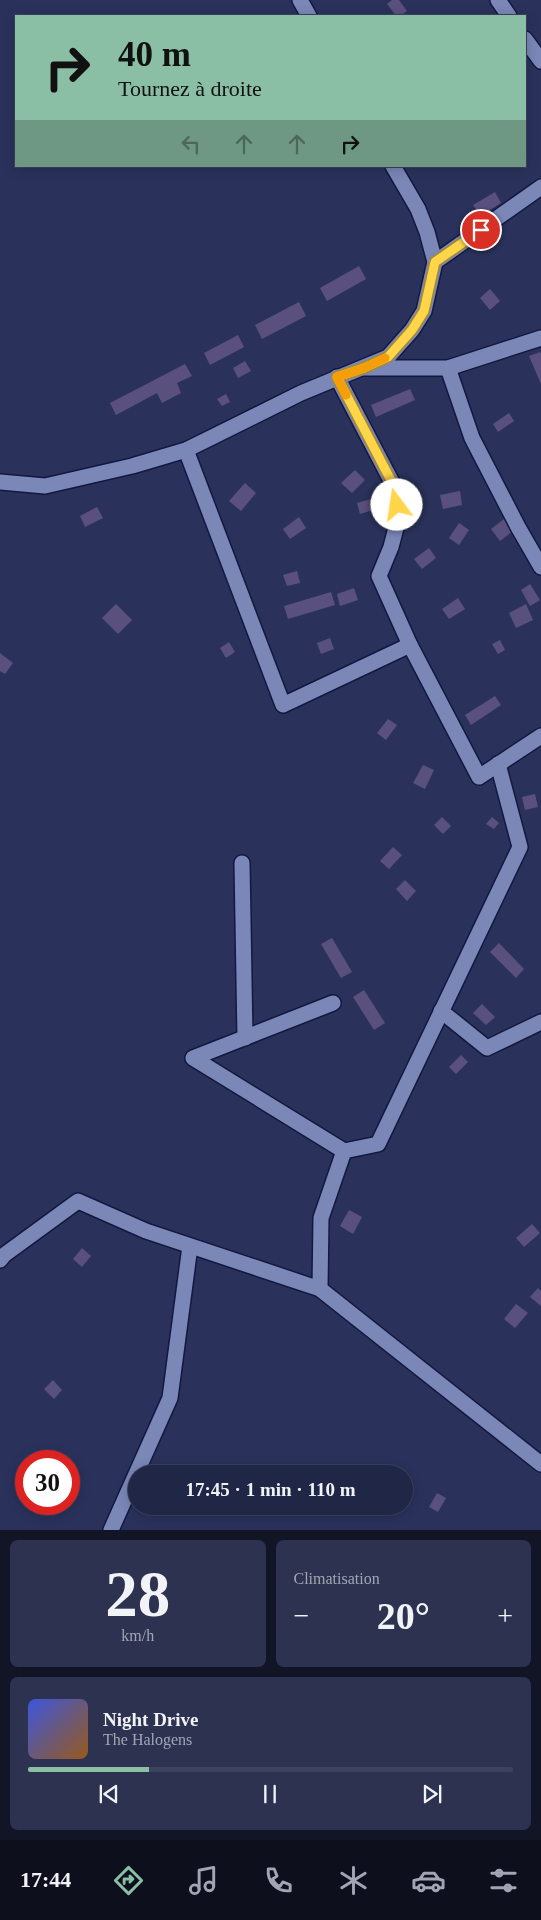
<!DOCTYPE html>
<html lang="fr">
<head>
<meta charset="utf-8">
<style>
	:root { --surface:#202645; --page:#2d3250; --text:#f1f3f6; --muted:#a2a5b3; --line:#3d435e; --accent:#8abfa5 }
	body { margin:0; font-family:Georgia,serif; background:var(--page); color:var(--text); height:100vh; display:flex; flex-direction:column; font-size:19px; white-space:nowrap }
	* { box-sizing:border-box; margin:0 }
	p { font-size:16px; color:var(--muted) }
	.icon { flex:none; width:28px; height:28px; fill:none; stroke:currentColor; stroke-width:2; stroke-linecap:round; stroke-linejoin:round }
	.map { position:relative; height:1530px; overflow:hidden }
	.drawer { display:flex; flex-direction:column; gap:10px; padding:10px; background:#121526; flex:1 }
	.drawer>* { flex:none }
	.banner { position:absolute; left:15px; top:15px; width:511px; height:152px; border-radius:0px; box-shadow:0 2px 12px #0003,0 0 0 1px var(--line); background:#8abfa5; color:#111; overflow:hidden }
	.speed { position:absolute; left:15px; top:1450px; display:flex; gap:10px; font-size:25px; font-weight:700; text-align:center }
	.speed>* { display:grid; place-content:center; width:65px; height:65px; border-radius:50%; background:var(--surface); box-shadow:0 2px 12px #0003,0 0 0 1px var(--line); line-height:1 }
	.speed .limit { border:8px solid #d22; background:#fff; color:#111 }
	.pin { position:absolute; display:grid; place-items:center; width:42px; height:42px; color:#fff; margin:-21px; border:2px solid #fff; border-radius:50%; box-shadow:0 1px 5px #0007 }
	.me { position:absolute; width:55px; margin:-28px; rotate:346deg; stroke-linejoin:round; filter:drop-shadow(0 0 4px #0008) }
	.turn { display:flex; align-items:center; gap:18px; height:105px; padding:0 20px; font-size:22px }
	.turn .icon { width:65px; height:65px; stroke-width:2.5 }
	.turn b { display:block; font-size:35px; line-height:42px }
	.lanes { display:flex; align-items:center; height:48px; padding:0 20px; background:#0003; justify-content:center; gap:25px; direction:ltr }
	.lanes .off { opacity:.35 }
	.big { font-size:38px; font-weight:700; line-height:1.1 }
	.drawer .card { flex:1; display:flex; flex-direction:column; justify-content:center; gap:8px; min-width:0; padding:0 18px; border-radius:8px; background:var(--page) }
	.drawer .dial { align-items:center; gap:0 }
	.dial b { font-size:65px; line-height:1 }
	.song { display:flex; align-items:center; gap:15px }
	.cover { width:60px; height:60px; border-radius:8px; background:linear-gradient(135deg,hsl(230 70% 55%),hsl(30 70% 35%)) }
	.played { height:5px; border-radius:2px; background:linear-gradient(90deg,var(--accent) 25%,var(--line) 25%) }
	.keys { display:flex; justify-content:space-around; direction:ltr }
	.heat { display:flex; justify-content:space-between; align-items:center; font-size:28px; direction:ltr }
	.drawer .tiles { flex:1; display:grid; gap:10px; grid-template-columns:1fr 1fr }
	.card:last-child { grid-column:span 2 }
	.trip { position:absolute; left:128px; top:1465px; width:285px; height:50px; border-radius:25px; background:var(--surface); box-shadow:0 2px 12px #0003,0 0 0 1px var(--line); font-weight:700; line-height:50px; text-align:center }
	.tab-bar { display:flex; height:80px; justify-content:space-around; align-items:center; background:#0d0f1c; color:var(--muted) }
	.tab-bar .icon { width:35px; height:35px }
	.tab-bar .on { color:var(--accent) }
	.tab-bar b { font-size:22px; color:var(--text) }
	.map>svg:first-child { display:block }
</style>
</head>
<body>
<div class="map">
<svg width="541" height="1530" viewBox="0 0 541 1530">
	<rect width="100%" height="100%" fill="#2a325c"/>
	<g fill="#5a507e">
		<path d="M 392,0 L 399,0 L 407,11 L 400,16 L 396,16 L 387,4 Z"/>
		<path d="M 495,192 L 501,203 L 480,216 L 473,205 Z"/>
		<path d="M 359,266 L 366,279 L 327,301 L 320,288 Z"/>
		<path d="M 490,289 L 500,301 L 490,310 L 480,298 Z"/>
		<path d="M 299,302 L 306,316 L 262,339 L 255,325 Z"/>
		<path d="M 238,335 L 244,347 L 210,365 L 204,353 Z"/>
		<path d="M 540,352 L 541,354 L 541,384 L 529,356 Z"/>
		<path d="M 245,361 L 251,371 L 238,378 L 233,368 Z"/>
		<path d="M 185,364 L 192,376 L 177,383 L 181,393 L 162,403 L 157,393 L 116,415 L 110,403 Z"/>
		<path d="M 410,389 L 415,400 L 376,417 L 371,405 Z"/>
		<path d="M 226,394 L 230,402 L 222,406 L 217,399 Z"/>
		<path d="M 509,413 L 514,421 L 498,432 L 493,424 Z"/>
		<path d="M 355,470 L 365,480 L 352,493 L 341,483 Z"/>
		<path d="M 245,483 L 256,493 L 241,511 L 229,501 Z"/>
		<path d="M 460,491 L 462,505 L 443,509 L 440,495 Z"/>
		<path d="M 371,499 L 373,510 L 360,514 L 357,503 Z"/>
		<path d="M 97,507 L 103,518 L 85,527 L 80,516 Z"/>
		<path d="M 299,517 L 306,528 L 290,539 L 283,529 Z"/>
		<path d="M 504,519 L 513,531 L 500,541 L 491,529 Z"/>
		<path d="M 459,523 L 469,530 L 459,545 L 449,538 Z"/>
		<path d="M 429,548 L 436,558 L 422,569 L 414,559 Z"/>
		<path d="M 297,571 L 300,583 L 287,586 L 283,575 Z"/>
		<path d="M 530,584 L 540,600 L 530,606 L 521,590 Z"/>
		<path d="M 354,588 L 358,600 L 340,606 L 337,594 Z"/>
		<path d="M 331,592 L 335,605 L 288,619 L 284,606 Z"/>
		<path d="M 458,598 L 465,609 L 449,619 L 442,609 Z"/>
		<path d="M 116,604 L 132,620 L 118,634 L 102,618 Z"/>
		<path d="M 526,604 L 533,620 L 516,628 L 509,613 Z"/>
		<path d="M 330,638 L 334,649 L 321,654 L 317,643 Z"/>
		<path d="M 500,640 L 505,650 L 498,654 L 492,644 Z"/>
		<path d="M 229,642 L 235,652 L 226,658 L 220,648 Z"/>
		<path d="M 0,653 L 13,663 L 5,674 L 0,671 Z"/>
		<path d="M 495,696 L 501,705 L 471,725 L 465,715 Z"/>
		<path d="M 388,719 L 397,725 L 386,740 L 377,733 Z"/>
		<path d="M 423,765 L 434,770 L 425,789 L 413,783 Z"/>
		<path d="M 535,794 L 538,807 L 525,810 L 522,797 Z"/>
		<path d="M 442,817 L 451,826 L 443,834 L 434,825 Z"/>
		<path d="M 492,817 L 499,823 L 494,829 L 486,824 Z"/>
		<path d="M 393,847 L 402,855 L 389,869 L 380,861 Z"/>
		<path d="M 405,880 L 416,891 L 407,901 L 396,889 Z"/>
		<path d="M 332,938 L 352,972 L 341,978 L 321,944 Z"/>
		<path d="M 499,943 L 524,969 L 516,978 L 490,952 Z"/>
		<path d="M 364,990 L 385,1023 L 374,1030 L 353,997 Z"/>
		<path d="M 482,1004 L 495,1017 L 486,1025 L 473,1013 Z"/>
		<path d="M 461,1055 L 468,1062 L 456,1074 L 449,1067 Z"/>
		<path d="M 349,1210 L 362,1217 L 353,1234 L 340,1226 Z"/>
		<path d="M 532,1224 L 540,1233 L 524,1247 L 516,1238 Z"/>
		<path d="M 82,1248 L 91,1256 L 82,1267 L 73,1259 Z"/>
		<path d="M 538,1288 L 541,1291 L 541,1306 L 530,1297 Z"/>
		<path d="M 516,1304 L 528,1313 L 515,1328 L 504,1319 Z"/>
		<path d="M 53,1380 L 62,1390 L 54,1399 L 44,1389 Z"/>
		<path d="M 437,1493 L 446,1498 L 438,1512 L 429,1507 Z"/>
	</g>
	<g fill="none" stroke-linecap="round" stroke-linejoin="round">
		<defs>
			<g id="minor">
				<path d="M 498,0 L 509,16"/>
				<path d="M 525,39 L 541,61"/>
				<path d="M 435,262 L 541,187"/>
				<path d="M 364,368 L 448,368 L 541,338"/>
				<path d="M 448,368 L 472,438 L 518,527 L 541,567"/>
				<path d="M 337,377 L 396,490 L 398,520 L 391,547 L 379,576 L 410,645 L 479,777 L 541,736"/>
				<path d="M 186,450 L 283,705 L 410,645"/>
				<path d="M 242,863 L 245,1038"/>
				<path d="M 333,1003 L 193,1058 L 344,1151"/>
				<path d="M 441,1011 L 487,1048 L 541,1022"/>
				<path d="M 0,1260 L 4,1255 L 78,1201 L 146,1231 L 320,1289 L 321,1218 L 344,1151 L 378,1144 L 520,847 L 498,764"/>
				<path d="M 320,1289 L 541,1464"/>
				<path d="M 111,1530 L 170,1398 L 190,1246"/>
			</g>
			<g id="tertiary">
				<path d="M 300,0 L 309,16"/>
				<path d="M 0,482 L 45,486 L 132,466 L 186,450 L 301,393 L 388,357 L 412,330 L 424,311 L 435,262 L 427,232 L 418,209 L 393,166"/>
			</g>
		</defs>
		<use href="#minor" stroke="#131840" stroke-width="18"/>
		<use href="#tertiary" stroke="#131840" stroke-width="18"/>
		<use href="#minor" stroke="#7a87b7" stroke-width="15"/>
		<use href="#tertiary" stroke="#7a87b7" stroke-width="15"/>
	</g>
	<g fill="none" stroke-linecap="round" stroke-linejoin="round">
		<defs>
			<path id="route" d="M 397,505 L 396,490 L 337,377 L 364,368 L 388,357 L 412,330 L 424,311 L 435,262 L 481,230"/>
		</defs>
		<use href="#route" stroke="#a68a30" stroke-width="12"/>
		<use href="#route" stroke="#ffd54a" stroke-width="9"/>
		<path stroke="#f59e0b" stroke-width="9" d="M 346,395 L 337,377 L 364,368 L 385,358"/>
	</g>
</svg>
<div class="speed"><div class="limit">30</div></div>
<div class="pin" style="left:481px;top:230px;background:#d93025"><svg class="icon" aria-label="arrive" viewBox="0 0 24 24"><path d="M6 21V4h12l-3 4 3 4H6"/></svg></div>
<svg class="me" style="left:397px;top:505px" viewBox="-20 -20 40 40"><circle r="19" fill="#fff"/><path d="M0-13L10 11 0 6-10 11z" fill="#ffd54a"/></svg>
<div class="trip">17:45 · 1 min · 110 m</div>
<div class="banner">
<div class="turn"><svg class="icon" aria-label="right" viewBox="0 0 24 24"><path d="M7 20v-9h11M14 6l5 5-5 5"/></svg><div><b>40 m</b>Tournez à droite</div></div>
<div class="lanes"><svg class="icon off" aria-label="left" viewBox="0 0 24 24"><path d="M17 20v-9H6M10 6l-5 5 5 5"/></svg><svg class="icon off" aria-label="ahead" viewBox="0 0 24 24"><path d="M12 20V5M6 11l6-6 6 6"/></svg><svg class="icon off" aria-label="ahead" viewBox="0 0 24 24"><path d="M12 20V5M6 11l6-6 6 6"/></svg><svg class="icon" aria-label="right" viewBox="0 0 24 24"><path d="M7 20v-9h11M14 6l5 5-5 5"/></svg></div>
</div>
</div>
<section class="drawer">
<div class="tiles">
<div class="card dial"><b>28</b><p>km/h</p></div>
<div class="card"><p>Climatisation</p>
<div class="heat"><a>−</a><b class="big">20°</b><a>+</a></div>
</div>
<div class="card">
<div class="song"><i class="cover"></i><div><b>Night Drive</b><p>The Halogens</p></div></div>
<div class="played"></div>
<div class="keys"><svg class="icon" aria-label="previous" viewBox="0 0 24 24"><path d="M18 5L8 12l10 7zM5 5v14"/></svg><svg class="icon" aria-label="pause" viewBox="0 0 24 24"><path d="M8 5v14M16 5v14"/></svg><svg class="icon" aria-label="next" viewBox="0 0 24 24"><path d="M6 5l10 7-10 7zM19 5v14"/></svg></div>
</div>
</div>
</section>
<nav class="tab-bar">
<b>17:44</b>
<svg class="icon on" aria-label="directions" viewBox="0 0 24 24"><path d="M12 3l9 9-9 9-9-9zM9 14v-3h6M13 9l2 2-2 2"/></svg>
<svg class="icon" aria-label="music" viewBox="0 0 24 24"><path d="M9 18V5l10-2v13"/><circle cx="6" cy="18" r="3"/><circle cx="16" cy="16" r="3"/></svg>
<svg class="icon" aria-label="phone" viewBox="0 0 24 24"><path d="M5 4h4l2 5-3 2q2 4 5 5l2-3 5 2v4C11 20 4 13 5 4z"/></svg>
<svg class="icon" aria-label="climate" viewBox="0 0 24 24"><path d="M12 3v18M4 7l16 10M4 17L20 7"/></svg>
<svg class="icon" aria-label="car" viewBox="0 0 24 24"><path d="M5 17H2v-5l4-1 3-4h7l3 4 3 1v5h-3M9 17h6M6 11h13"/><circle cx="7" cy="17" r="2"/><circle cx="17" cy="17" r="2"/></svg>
<svg class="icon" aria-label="filters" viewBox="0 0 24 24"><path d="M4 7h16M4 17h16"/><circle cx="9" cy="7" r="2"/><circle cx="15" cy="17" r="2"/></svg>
</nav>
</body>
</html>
